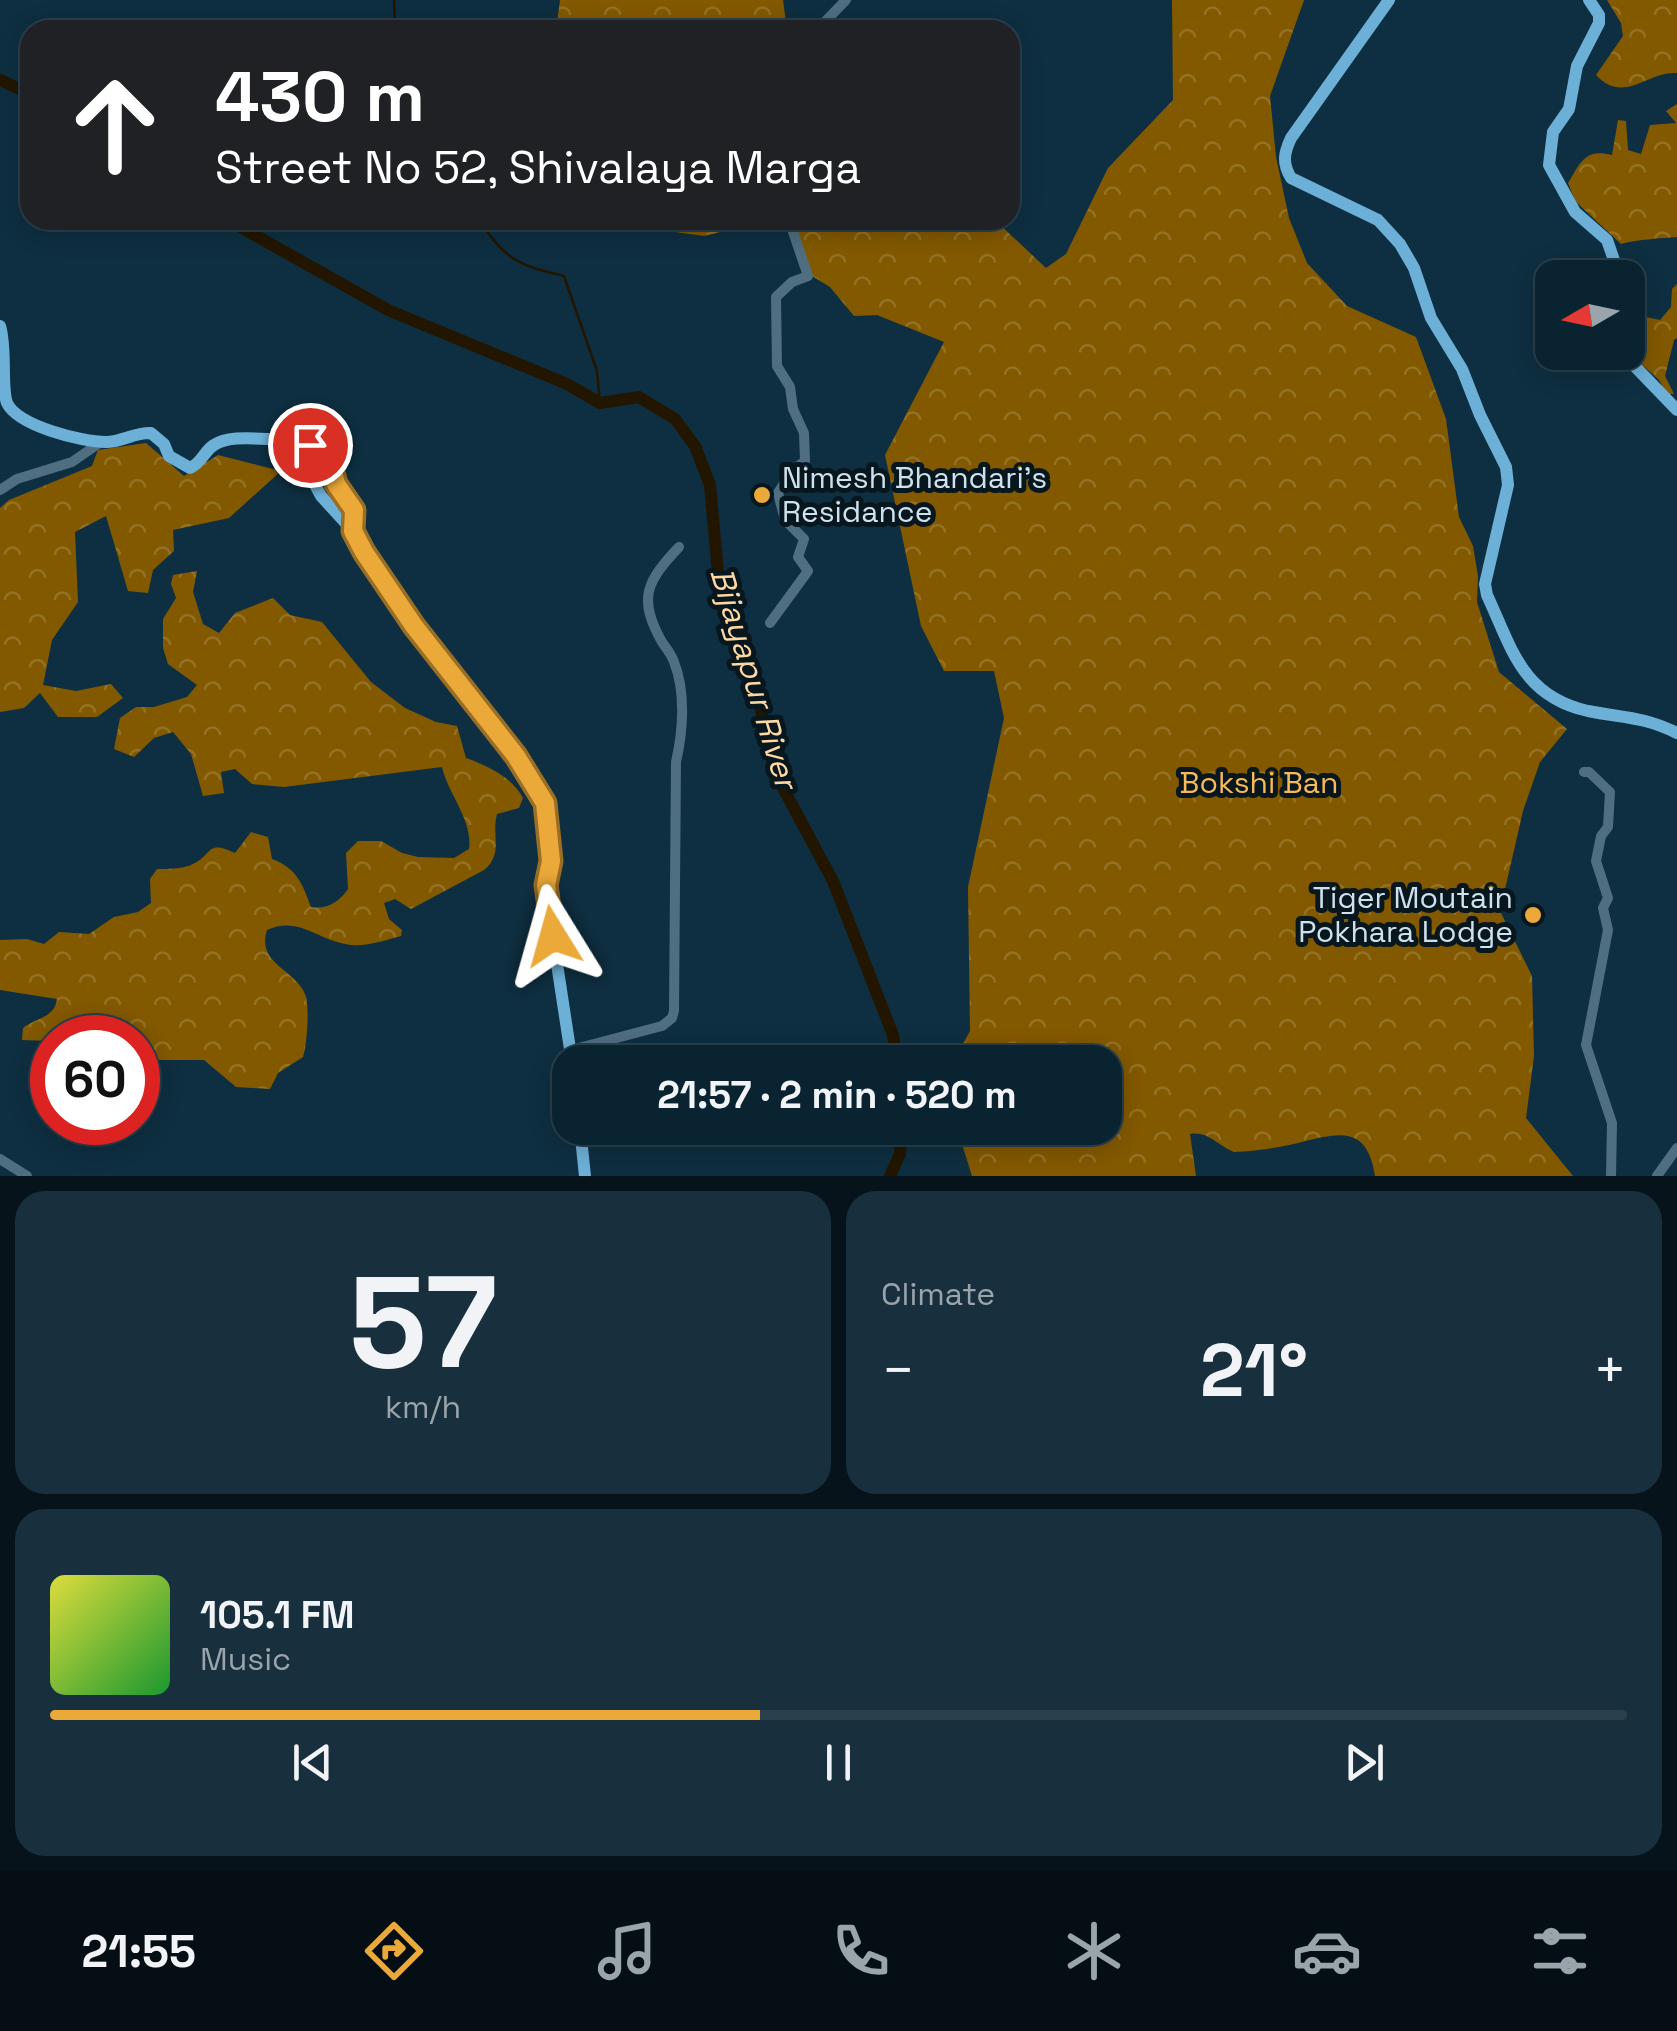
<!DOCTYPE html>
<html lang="en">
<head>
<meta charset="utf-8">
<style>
	:root { --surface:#0a2331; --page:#182f3d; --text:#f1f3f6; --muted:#99a4ab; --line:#2a404d; --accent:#eba939 }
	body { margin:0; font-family:"Space Grotesk",sans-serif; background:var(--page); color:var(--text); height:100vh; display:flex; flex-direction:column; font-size:38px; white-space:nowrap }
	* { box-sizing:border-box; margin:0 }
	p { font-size:32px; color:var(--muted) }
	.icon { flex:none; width:55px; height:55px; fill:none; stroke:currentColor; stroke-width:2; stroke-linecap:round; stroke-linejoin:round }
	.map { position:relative; height:1176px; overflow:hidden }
	.details { display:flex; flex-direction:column; gap:15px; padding:15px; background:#06131b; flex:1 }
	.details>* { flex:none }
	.banner { position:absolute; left:20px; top:20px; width:1000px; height:210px; border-radius:30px; box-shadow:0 5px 25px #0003,0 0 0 2px var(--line); background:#202124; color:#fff; overflow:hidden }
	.needle { width:65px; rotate:261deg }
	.fabs { position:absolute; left:1535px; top:260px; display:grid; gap:20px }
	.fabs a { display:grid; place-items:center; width:110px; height:110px; border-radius:20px; background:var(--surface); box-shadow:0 5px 25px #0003,0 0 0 2px var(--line); font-size:50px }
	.speed { position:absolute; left:30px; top:1015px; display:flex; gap:20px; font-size:50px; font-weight:700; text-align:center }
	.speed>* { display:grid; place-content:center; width:130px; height:130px; border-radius:50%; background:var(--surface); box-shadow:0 5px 25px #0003,0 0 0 2px var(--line); line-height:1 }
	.speed .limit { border:15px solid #d22; background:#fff; color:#111 }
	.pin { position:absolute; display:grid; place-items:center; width:85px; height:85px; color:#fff; margin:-42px; border:5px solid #fff; border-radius:50%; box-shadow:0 2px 10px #0007 }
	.me { position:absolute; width:110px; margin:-55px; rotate:352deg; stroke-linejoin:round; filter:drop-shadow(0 0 8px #0008) }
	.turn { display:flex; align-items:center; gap:35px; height:210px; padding:0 30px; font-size:45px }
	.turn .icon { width:130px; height:130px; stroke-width:2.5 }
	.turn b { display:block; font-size:70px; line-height:85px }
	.big { font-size:75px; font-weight:700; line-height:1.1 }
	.details .tile { flex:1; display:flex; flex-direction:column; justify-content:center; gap:15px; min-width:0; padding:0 35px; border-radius:30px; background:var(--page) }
	.details .dial { align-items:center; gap:0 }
	.dial b { font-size:130px; line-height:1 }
	.song { display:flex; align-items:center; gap:30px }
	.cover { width:120px; height:120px; border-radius:15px; background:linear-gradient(135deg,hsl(60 70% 55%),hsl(130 70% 35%)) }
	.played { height:10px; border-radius:5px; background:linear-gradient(90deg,var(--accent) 45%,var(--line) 45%) }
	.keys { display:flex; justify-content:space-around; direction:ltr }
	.heat { display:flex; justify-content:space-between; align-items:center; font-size:55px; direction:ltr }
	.details .tiles { flex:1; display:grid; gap:15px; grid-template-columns:1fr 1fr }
	.tile:last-child { grid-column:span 2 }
	.trip { position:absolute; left:552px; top:1045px; width:570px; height:100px; border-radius:30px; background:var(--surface); box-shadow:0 5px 25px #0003,0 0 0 2px var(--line); font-weight:700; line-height:100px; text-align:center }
	.tabs { display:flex; height:160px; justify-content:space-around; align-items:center; background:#040e14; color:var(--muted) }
	.tabs .icon { width:70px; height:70px }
	.tabs .active { color:var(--accent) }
	.tabs b { font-size:45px; color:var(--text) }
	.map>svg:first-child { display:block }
</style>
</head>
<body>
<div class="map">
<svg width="1677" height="1176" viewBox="0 0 1677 1176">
	<defs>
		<pattern id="forest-crowns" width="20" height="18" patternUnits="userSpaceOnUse" patternTransform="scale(2.5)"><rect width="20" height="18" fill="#835900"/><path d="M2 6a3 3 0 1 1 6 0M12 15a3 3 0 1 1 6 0" fill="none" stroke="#937125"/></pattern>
	</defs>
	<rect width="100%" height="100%" fill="#0e2f41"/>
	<g fill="url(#forest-crowns)">
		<path d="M 560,0 L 783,0 L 787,30 L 556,30 Z"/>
		<path d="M 1172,0 L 1304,0 L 1270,96 L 1276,157 L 1289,218 L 1307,263 L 1347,306 L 1416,337 L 1446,419 L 1459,517 L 1473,546 L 1478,576 L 1477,602 L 1499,672 L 1567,729 L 1540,762 L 1523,811 L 1500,911 L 1532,976 L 1534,1056 L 1526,1118 L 1573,1176 L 1375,1176 C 1367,1124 1338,1133 1298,1143 C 1278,1148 1255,1151 1234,1152 C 1218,1146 1209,1131 1190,1134 L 1196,1176 L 972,1176 L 957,1128 L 1105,1128 L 1105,1062 L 953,1062 L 970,1031 L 968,887 L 1004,718 L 994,671 L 944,671 L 921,626 L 885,455 L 944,342 L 877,315 L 854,316 L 830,287 L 812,276 L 785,225 L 754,224 L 704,236 L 654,229 L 654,220 L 867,220 L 873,232 L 897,220 L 995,220 L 1046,268 L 1066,254 L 1108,168 L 1173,100 Z"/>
		<path d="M 1607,0 L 1677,0 L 1677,73 C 1647,71 1624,105 1596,75 L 1623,36 L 1621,23 Z"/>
		<path d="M 1677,104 L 1677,237 C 1662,238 1634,240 1621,244 L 1575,201 L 1568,183 C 1581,162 1585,148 1612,155 L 1618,120 L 1626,121 L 1628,150 L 1641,154 L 1650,125 L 1676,123 L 1666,111 Z"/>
		<path d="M 1677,284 L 1677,338 L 1674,340 L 1665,376 L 1674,394 L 1667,394 L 1659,380 L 1628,352 L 1628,320 L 1641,330 L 1646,317 L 1660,320 L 1671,307 L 1672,289 Z"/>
		<path d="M 146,443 L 184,476 L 218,455 L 281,471 L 229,518 L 173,530 L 174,551 L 153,570 L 148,593 L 128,591 L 106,516 L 75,532 L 78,602 L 52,640 L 43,685 L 76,691 L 111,684 L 123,698 L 97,717 L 58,717 L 40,693 L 24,708 L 0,712 L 0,508 L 9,500 L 92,466 L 98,450 Z"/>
		<path d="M 197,571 L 193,592 L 203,624 L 219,633 L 235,613 L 273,598 L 290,615 L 322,622 L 371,682 L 405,708 L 436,722 L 457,726 L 466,758 C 488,766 512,777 523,798 L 519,808 L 497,814 C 491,836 504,853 484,870 L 411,909 L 395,899 L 384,903 L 389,919 L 402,930 L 401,936 C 383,941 363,948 345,944 C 317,939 297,916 267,930 C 256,964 295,969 305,994 C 310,1006 307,1045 303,1057 L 278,1073 L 270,1089 L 236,1087 L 204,1060 L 143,1060 L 138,1038 L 52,1038 L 52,1041 L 22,1040 L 23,1028 C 35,1018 55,1018 57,999 L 0,990 L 0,940 L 27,939 L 44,944 L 59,932 L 89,934 L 114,917 L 138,912 L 151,903 L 150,879 L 157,869 C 167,869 182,869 191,865 C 214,855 205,839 235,853 L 251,832 L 268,837 L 272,859 C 297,868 303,885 311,907 C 327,910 340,901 348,889 L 346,853 L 358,841 L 381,841 L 402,853 L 418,857 L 454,858 L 469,849 C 473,820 448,794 442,767 L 284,787 L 252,784 L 235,769 L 221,772 L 224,793 L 203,796 L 191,754 L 173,732 L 154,738 L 134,757 L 114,749 L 120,718 L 136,707 L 154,707 L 187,697 L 197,685 L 168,664 L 163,648 L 163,619 L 176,598 L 171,584 L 173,575 Z"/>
	</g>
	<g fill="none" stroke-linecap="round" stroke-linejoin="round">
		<g stroke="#231601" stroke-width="2.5">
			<path d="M 394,0 L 395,30"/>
			<path d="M 479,220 C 505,260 518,265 564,276 L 597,371 L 600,403"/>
		</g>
		<g stroke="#231601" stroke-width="12">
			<path d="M 0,80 L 30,94"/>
			<path d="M 228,220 L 388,310 L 567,384 L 600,403 L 639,397 L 675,419 L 695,446 L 710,485 L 719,584 L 730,624 L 745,657 L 759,702 L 775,773 L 833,881 L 893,1035 L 897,1062"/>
			<path d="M 890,1176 L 900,1154 L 902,1128"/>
		</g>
		<g stroke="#4f6e81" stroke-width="10">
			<path d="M 817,30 L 846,0"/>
			<path d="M 310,445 C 333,465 351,502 353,530"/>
			<path d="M 0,490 L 17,479 L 72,462 L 101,442"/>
			<path d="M 770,623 L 808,571 L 798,557 L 804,539 L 785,520 L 778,493 L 792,471 L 805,461 L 804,433 L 793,409 L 790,387 L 777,366 L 776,297 L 792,282 L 808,276 L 789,220"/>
			<path d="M 1584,772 L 1589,772 L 1610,792 L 1608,827 L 1601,836 L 1596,861 L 1608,898 L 1603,908 L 1608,930 L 1586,1045 L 1612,1123 L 1611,1176"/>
			<path d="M 571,1050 L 662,1026 L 672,1018 L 674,1011 L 676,762 C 683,731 686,692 674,662 C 672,655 666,648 662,642 C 637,598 647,581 679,547"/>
			<path d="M 0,1159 L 27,1176"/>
			<path d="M 1657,1176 L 1677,1148"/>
		</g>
		<g stroke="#6db0d7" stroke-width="12">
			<path d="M 1389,0 L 1291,138 C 1284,153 1282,163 1291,178 L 1378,220 L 1400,244 L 1414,268 L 1431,318 L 1462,369 L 1480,415 L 1506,467 L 1508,485 L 1485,584 L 1487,595 C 1512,649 1522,696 1588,711 C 1623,718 1642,716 1677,733"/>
			<path d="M 1589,0 L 1599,15 L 1599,23 L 1577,66 L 1569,109 L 1553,132 L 1549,165 L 1575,212 L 1607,240 L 1615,263 L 1616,278"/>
			<path d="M 0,326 C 7,349 1,387 7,403 C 18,426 82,442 106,442 C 122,442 135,432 151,433 L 164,444 L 169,456 L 190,468 C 202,463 204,451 214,445 C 229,435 256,439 273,439 L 284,456 L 308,472 L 321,496 L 353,531 L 414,626 L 516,756 L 545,803 L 551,861 L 546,885 L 548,905 L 572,1062"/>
			<path d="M 1621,352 L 1677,410"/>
			<path d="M 580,1128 L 585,1176"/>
		</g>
	</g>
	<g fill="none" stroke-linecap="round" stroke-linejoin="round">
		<defs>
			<path id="route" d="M 310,445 L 332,468 L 336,484 L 354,510 L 353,531 L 364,552 L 414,626 L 516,756 L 545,803 L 551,861 L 546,885 L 553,936"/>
		</defs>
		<use href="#route" stroke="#996e25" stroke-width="25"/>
		<use href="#route" stroke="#eba939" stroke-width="18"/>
	</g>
	<g fill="#eba939" stroke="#08161e" stroke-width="4">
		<circle cx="762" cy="495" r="10"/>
		<circle cx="1533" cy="915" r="10"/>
	</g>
	<g text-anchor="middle" stroke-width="10" stroke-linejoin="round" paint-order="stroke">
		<g font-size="30" fill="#cee1ec" stroke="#08161e" text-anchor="start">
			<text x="782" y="488">Nimesh Bhandari's<tspan x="782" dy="34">Residance</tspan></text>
			<text x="1513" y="908" text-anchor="end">Tiger Moutain<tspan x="1513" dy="34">Pokhara Lodge</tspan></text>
		</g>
		<g font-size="30" fill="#f8ba58" stroke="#08161e">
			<text x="1259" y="793">Bokshi Ban</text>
		</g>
		<g font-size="32" font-style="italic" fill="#fdd8a2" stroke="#08161e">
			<text transform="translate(754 678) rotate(73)" y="11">Bijayapur River</text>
		</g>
	</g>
</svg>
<div class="fabs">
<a><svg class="needle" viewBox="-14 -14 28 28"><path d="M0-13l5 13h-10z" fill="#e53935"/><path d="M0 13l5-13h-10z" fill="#99a4ab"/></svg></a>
</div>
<div class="speed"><div class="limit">60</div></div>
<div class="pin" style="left:310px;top:445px;background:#d93025"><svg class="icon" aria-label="arrive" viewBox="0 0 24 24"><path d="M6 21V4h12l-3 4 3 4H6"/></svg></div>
<svg class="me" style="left:553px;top:936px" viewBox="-20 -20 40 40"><path d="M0-17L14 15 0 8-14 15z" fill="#eba939" stroke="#fff" stroke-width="4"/></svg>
<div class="trip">21:57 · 2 min · 520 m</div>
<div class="banner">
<div class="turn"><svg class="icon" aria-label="ahead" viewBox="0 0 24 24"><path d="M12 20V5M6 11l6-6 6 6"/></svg><div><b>430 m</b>Street No 52, Shivalaya Marga</div></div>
</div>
</div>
<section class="details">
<div class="tiles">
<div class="tile dial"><b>57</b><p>km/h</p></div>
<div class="tile"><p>Climate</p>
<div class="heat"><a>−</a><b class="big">21°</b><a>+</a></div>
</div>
<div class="tile">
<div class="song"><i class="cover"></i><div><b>105.1 FM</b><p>Music</p></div></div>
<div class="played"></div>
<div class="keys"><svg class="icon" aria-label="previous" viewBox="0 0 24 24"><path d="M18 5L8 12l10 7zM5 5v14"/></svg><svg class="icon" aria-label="pause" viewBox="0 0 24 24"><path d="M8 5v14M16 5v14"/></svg><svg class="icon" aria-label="next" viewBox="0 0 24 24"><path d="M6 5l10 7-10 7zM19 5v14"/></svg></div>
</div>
</div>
</section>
<nav class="tabs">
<b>21:55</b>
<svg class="icon active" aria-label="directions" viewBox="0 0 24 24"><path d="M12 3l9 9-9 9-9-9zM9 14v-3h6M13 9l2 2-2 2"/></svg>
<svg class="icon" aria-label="music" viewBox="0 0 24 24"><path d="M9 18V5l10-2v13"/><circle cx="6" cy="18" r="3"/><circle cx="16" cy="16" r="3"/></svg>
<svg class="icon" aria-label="phone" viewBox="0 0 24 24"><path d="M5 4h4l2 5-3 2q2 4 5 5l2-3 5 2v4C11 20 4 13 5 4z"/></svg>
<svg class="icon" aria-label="climate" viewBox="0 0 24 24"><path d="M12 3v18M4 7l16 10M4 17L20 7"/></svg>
<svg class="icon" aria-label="car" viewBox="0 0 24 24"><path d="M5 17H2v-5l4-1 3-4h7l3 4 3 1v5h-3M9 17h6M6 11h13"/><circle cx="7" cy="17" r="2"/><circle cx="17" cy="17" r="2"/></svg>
<svg class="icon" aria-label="filters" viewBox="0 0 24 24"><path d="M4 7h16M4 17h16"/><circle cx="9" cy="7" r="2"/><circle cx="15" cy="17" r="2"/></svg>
</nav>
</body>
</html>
